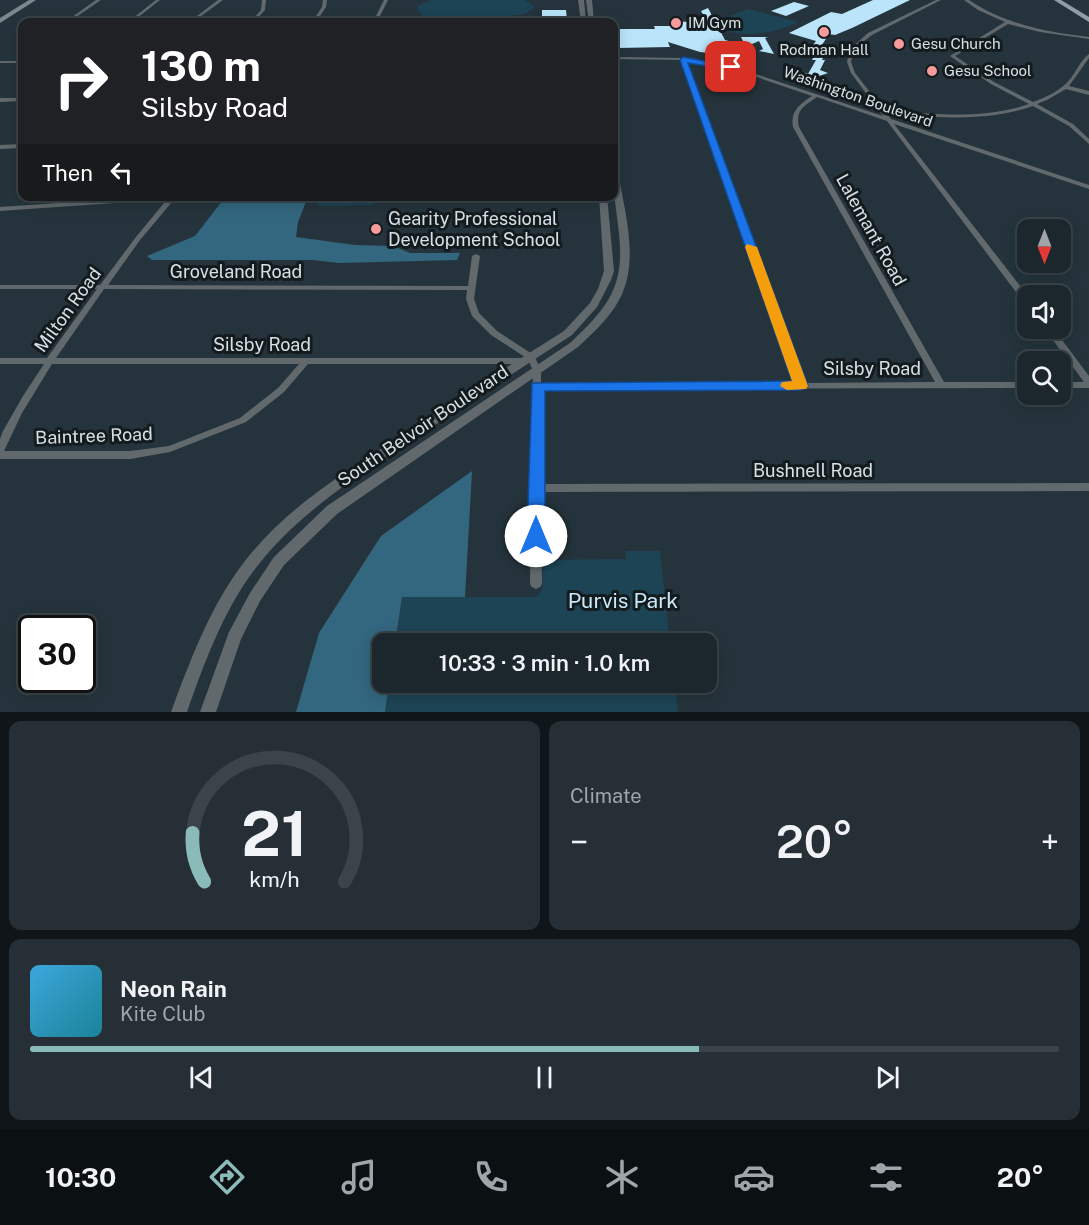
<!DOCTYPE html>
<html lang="en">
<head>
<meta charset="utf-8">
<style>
	:root { --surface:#1c272d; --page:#252f35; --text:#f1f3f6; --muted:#a0a5aa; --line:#3a4449; --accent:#8bbbb9 }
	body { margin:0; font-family:"Public Sans",sans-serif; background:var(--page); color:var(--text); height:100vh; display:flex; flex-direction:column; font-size:22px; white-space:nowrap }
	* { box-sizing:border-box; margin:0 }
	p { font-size:20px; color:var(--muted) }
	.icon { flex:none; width:33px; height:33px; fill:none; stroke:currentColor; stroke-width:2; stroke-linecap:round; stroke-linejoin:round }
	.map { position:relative; height:712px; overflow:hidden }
	.drawer { display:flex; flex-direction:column; gap:9px; padding:9px; background:#0f1519; flex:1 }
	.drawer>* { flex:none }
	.top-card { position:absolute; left:18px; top:18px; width:600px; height:183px; border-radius:12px; box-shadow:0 3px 15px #0003,0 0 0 2px var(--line); background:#202124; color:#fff; overflow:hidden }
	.needle { width:39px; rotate:180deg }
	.tools { position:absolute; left:1017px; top:219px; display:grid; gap:12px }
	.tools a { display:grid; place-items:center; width:54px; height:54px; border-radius:12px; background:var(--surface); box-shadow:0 3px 15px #0003,0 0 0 2px var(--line); font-size:30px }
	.speed { position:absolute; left:18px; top:615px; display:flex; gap:12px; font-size:30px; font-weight:700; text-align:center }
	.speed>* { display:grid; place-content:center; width:78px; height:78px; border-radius:50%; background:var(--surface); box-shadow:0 3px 15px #0003,0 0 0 2px var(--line); line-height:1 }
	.speed .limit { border:3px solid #111; border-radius:9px; background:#fff; color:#111 }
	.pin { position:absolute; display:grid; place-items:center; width:51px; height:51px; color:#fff; margin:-26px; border-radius:12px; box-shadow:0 3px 9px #0006 }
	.me { position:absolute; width:66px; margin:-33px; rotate:0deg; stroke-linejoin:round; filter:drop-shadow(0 0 4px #0008) }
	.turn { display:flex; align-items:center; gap:21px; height:126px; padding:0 24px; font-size:27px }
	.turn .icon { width:78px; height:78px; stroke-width:2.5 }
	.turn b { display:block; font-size:42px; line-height:51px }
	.then { display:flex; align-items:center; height:57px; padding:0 24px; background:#0003; gap:12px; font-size:22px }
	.big { font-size:45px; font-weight:600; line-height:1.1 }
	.drawer .widget { flex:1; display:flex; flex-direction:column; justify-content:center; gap:9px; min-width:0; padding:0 21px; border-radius:12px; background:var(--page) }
	.drawer .dial { align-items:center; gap:0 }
	.dial svg { height:156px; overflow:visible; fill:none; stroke:var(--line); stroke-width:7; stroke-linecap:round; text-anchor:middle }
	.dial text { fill:var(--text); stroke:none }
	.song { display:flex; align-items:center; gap:18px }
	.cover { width:72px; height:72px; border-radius:9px; background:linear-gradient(135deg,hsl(200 70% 55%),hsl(190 70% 35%)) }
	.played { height:6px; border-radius:3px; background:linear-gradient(90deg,var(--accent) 65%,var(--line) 65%) }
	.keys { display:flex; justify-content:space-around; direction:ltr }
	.heat { display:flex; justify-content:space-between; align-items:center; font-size:33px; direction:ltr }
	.drawer .tiles { flex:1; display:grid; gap:9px; grid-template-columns:1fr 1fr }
	.widget:last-child { grid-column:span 2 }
	.trip { position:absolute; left:372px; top:633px; width:345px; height:60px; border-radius:12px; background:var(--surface); box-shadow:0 3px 15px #0003,0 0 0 2px var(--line); font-weight:600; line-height:60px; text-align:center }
	.menu { display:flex; height:96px; justify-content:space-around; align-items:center; background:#0b1012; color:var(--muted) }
	.menu .icon { width:42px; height:42px }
	.menu .current { color:var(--accent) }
	.menu b { font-size:27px; color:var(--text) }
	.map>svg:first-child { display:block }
</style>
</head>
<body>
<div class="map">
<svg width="1089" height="712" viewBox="0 0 1089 712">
	<rect width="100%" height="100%" fill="#25343c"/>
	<g fill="#1d4455">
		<path d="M 431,0 L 524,0 L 535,7 L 525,14 L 507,16 L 506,21 L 416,22 L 419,22 L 422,13 L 417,10 L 418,6 Z"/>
		<path d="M 748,9 L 795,21 L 797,23 C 773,33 749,38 724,30 L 726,18 Z"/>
		<path d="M 321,197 L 321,196 L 381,197 L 376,199 L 373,205 L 317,206 Z"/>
		<path d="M 626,551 L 660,551 L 670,643 L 395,644 L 402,597 L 536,597 L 542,590 L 543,560 L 626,559 Z"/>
		<path d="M 389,683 L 675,683 L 678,712 L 385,712 Z"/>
	</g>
	<g fill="#33677f">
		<path d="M 226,196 L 308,197 L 298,222 L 296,237 L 355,245 L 393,246 L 410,253 L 460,253 L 457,260 L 339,263 L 313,260 L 152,260 L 147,256 L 195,236 Z"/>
		<path d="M 472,471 L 465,597 L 402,597 L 395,643 L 382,644 L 382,682 L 389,683 L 385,712 L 296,712 L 319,633 L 381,536 Z"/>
	</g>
	<g fill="#b9e4fa">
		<path d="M 873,0 L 910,0 L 852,28 L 835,35 L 829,34 L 820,48 L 824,49 L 821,54 L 825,54 L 822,60 L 825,60 L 820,70 L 828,73 L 804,81 L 784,72 L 786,67 L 808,74 L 816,60 L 812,60 L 815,54 L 812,54 L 815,49 L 811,48 L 816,41 L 789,33 L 831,12 L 842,14 Z"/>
		<path d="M 794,2 L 809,6 L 786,16 L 771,11 Z"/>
		<path d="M 708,8 L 725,40 L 745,45 L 741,37 L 768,37 L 765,38 L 774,54 L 759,51 L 763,49 L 759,41 L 727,55 L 700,52 L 668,42 L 670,47 L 618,48 L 615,35 L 619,35 L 618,29 L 655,29 L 654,26 L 672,26 L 671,21 L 708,23 L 701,11 Z"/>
		<path d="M 542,10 L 566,10 L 567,20 L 542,21 Z"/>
	</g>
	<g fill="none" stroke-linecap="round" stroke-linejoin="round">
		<g fill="#62696d" fill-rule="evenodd">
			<path d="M 96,0 L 101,0 L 69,22 L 65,22 Z"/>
			<path d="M 156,0 L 160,0 L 132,22 L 128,22 Z"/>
			<path d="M 218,0 L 223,0 L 193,22 L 189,22 Z"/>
			<path d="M 262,0 L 266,0 L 265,10 L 254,22 L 250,22 L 261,10 Z"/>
			<path d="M 323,0 L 327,0 L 326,7 L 316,22 L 312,22 L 322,7 Z"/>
			<path d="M 384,0 L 388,0 L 377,22 L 373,22 Z"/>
			<path d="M 936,0 L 941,0 L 872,35 L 854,49 L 851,62 L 855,73 L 884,110 C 930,114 983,120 1029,104 L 991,84 L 950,56 L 1005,22 L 978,10 L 964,0 L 969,0 C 1005,24 1046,32 1089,37 L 1089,39 L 1040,32 L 1008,24 L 955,56 L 994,82 L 1033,102 C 1047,97 1062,90 1071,78 C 1077,70 1081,60 1089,54 L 1089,58 L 1069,86 L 1089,91 L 1089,95 L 1066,89 L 1047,100 L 1037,104 L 1073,124 L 1089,139 L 1089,144 L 1069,126 L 1033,106 C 987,122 934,118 886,113 L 891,119 L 1089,185 L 1089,189 L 894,124 L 1028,296 L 1028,304 L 1025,304 L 887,121 L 817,97 C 804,106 795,110 799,127 L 944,382 L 1028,382 L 1028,388 L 541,389 L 541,484 L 1089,483 L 1089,491 L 541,492 L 542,584 L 540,587 L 536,589 L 532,587 L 530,584 L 533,371 L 528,359 L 491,335 L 472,316 L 466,299 L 467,290 L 104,289 L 56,358 L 524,358 L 528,361 L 524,364 L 308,364 L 284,392 L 246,422 L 170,452 L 130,459 L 0,459 L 0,439 L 3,431 L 23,396 L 44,364 L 0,364 L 0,358 L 47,358 L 97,289 L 0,289 L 0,285 L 100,285 L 136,237 L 164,203 L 115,203 L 0,211 L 0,207 L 115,199 L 168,199 L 170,196 L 177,196 L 140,240 L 108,285 L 468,286 L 472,256 L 476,254 L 480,256 L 474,299 L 479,313 L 497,331 L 534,355 L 541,371 L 541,383 L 796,383 L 681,60 L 614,59 L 614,57 L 683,58 L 731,66 L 883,116 L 851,73 L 847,62 L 850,49 L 868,33 ZM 686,61 L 730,68 L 812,96 C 800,104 790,111 793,127 L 935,382 L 804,383 ZM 52,364 L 299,364 L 278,388 L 240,418 L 169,446 L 130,451 L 4,451 L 22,413 Z"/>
			<rect x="0" y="61" width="22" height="2"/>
			<path d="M 0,98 L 22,98 L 22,101 L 0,102 Z"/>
			<path d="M 22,144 L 22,148 L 0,149 L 0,145 Z"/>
			<path d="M 1044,328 L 1053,328 L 1089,376 L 1089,388 L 1060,388 L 1060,382 L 1084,382 Z"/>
		</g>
		<g fill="#62696d" fill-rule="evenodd">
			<path d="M 578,0 L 584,0 L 586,22 L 581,22 Z"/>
			<path d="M 586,0 L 592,0 L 594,22 L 589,22 Z"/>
			<path d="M 614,170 L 618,172 C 625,215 642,267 615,307 C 605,322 591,335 578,347 L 337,514 L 284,565 L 260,601 L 241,639 L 216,712 L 200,712 L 229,632 L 250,593 L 274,557 L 327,506 L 570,343 C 612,304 626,283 618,225 C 616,206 612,188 614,170 Z"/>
			<path d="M 599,196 L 607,196 L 614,271 L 611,280 L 597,307 L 572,335 C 518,370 465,405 412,440 C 354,478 294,516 252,573 C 222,614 204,664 187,712 L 171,712 C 190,661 209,609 242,565 C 284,508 346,472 404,434 C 457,399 510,365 564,331 L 590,303 L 598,289 L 604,271 Z"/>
		</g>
		<path fill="#7c888e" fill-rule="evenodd" d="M 29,0 L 36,0 L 0,23 L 0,18 Z"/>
		<path fill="#909fa7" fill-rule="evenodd" d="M 1054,0 L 1061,0 L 1089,17 L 1089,22 Z"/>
	</g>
	<path fill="#1a73e8" stroke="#114b97" stroke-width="1.5" d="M 683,57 L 735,67 L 731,70 L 688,63 L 808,386 L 801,390 L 545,391 L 545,536 L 542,541 L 530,541 L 527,536 L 532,383 L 792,381 L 680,60 Z"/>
	<path fill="#f59e0b" d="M 747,244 L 757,247 L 808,386 L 806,389 L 787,390 L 780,386 L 782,382 L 792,381 L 745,247 Z"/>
	<g fill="#f59b9b" stroke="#141b1e" stroke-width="2">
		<circle cx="676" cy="23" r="6"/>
		<circle cx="824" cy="32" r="6"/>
		<circle cx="899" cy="44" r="6"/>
		<circle cx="932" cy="71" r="6"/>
		<circle cx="376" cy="229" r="6"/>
	</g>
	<g text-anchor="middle" stroke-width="6" stroke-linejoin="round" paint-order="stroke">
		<g font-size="15" fill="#d6e0e5" stroke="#141b1e" text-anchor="start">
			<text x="688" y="28">IM Gym</text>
			<text x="911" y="49">Gesu Church</text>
			<text x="824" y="55" text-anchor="middle">Rodman Hall</text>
			<text x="944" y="76">Gesu School</text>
		</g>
		<g font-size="15" fill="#d6e0e5" stroke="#141b1e">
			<text transform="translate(858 97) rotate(19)" y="5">Washington Boulevard</text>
		</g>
		<g font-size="18" fill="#d6e0e5" stroke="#141b1e" text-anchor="start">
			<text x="388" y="225">Gearity Professional<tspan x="388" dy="21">Development School</tspan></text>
		</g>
		<g font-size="18" fill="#d6e0e5" stroke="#141b1e">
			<text transform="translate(871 230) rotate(61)" y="6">Lalemant Road</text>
			<text x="236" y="278">Groveland Road</text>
			<text transform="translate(68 310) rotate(-54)" y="6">Milton Road</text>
			<text x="262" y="351">Silsby Road</text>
			<text x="872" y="375">Silsby Road</text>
			<text transform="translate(423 426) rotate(-34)" y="6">South Belvoir Boulevard</text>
			<text transform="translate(94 436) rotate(-2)" y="6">Baintree Road</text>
			<text x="813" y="477">Bushnell Road</text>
		</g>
		<g font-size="21" fill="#c9e8f8" stroke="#141b1e">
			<text x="623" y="608">Purvis Park</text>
		</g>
	</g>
</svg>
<div class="tools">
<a><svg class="needle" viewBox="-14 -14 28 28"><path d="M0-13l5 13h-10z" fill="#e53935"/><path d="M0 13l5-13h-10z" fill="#a0a5aa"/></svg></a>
<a><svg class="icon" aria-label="sound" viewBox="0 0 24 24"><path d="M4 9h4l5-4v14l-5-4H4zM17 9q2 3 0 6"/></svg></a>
<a><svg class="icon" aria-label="search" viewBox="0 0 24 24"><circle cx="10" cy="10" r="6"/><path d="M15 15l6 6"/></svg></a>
</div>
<div class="speed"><div class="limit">30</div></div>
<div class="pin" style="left:731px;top:67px;background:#d93025"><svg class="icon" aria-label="arrive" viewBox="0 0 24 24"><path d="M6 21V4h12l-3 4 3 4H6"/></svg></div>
<svg class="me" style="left:536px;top:536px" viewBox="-20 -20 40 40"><circle r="19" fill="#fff"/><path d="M0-13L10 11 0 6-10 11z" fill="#1a73e8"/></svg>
<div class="trip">10:33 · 3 min · 1.0 km</div>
<div class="top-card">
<div class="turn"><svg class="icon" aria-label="right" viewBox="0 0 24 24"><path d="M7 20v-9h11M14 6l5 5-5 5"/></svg><div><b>130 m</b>Silsby Road</div></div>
<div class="then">Then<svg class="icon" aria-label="left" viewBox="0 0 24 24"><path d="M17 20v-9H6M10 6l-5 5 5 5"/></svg></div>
</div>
</div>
<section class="drawer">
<div class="tiles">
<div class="widget dial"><svg viewBox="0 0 100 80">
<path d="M14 69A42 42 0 1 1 86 69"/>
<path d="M14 69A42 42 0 0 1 8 44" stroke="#8bbbb9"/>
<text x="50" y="56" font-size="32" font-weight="700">21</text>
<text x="50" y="72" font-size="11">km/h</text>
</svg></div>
<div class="widget"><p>Climate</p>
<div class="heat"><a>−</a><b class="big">20°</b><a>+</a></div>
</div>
<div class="widget">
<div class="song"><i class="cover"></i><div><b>Neon Rain</b><p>Kite Club</p></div></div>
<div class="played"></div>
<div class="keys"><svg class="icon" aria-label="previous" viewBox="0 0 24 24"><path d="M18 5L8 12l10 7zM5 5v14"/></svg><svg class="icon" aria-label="pause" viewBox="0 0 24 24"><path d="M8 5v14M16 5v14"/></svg><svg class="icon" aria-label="next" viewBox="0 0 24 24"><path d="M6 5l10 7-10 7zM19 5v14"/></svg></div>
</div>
</div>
</section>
<nav class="menu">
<b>10:30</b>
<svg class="icon current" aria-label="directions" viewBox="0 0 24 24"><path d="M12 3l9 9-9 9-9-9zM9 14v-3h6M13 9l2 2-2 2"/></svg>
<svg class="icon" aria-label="music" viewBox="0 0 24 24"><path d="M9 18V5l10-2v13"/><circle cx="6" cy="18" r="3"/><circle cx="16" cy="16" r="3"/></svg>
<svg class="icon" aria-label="phone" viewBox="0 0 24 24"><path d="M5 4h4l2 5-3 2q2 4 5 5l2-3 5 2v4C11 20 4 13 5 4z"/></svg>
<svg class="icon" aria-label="climate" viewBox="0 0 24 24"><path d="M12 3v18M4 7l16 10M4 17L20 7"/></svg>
<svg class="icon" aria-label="car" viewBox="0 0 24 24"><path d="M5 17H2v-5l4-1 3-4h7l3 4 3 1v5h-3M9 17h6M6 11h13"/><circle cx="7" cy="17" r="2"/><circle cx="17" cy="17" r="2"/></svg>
<svg class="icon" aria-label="filters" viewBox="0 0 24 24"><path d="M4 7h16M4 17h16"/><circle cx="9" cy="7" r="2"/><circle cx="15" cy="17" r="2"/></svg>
<b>20°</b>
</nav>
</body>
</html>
